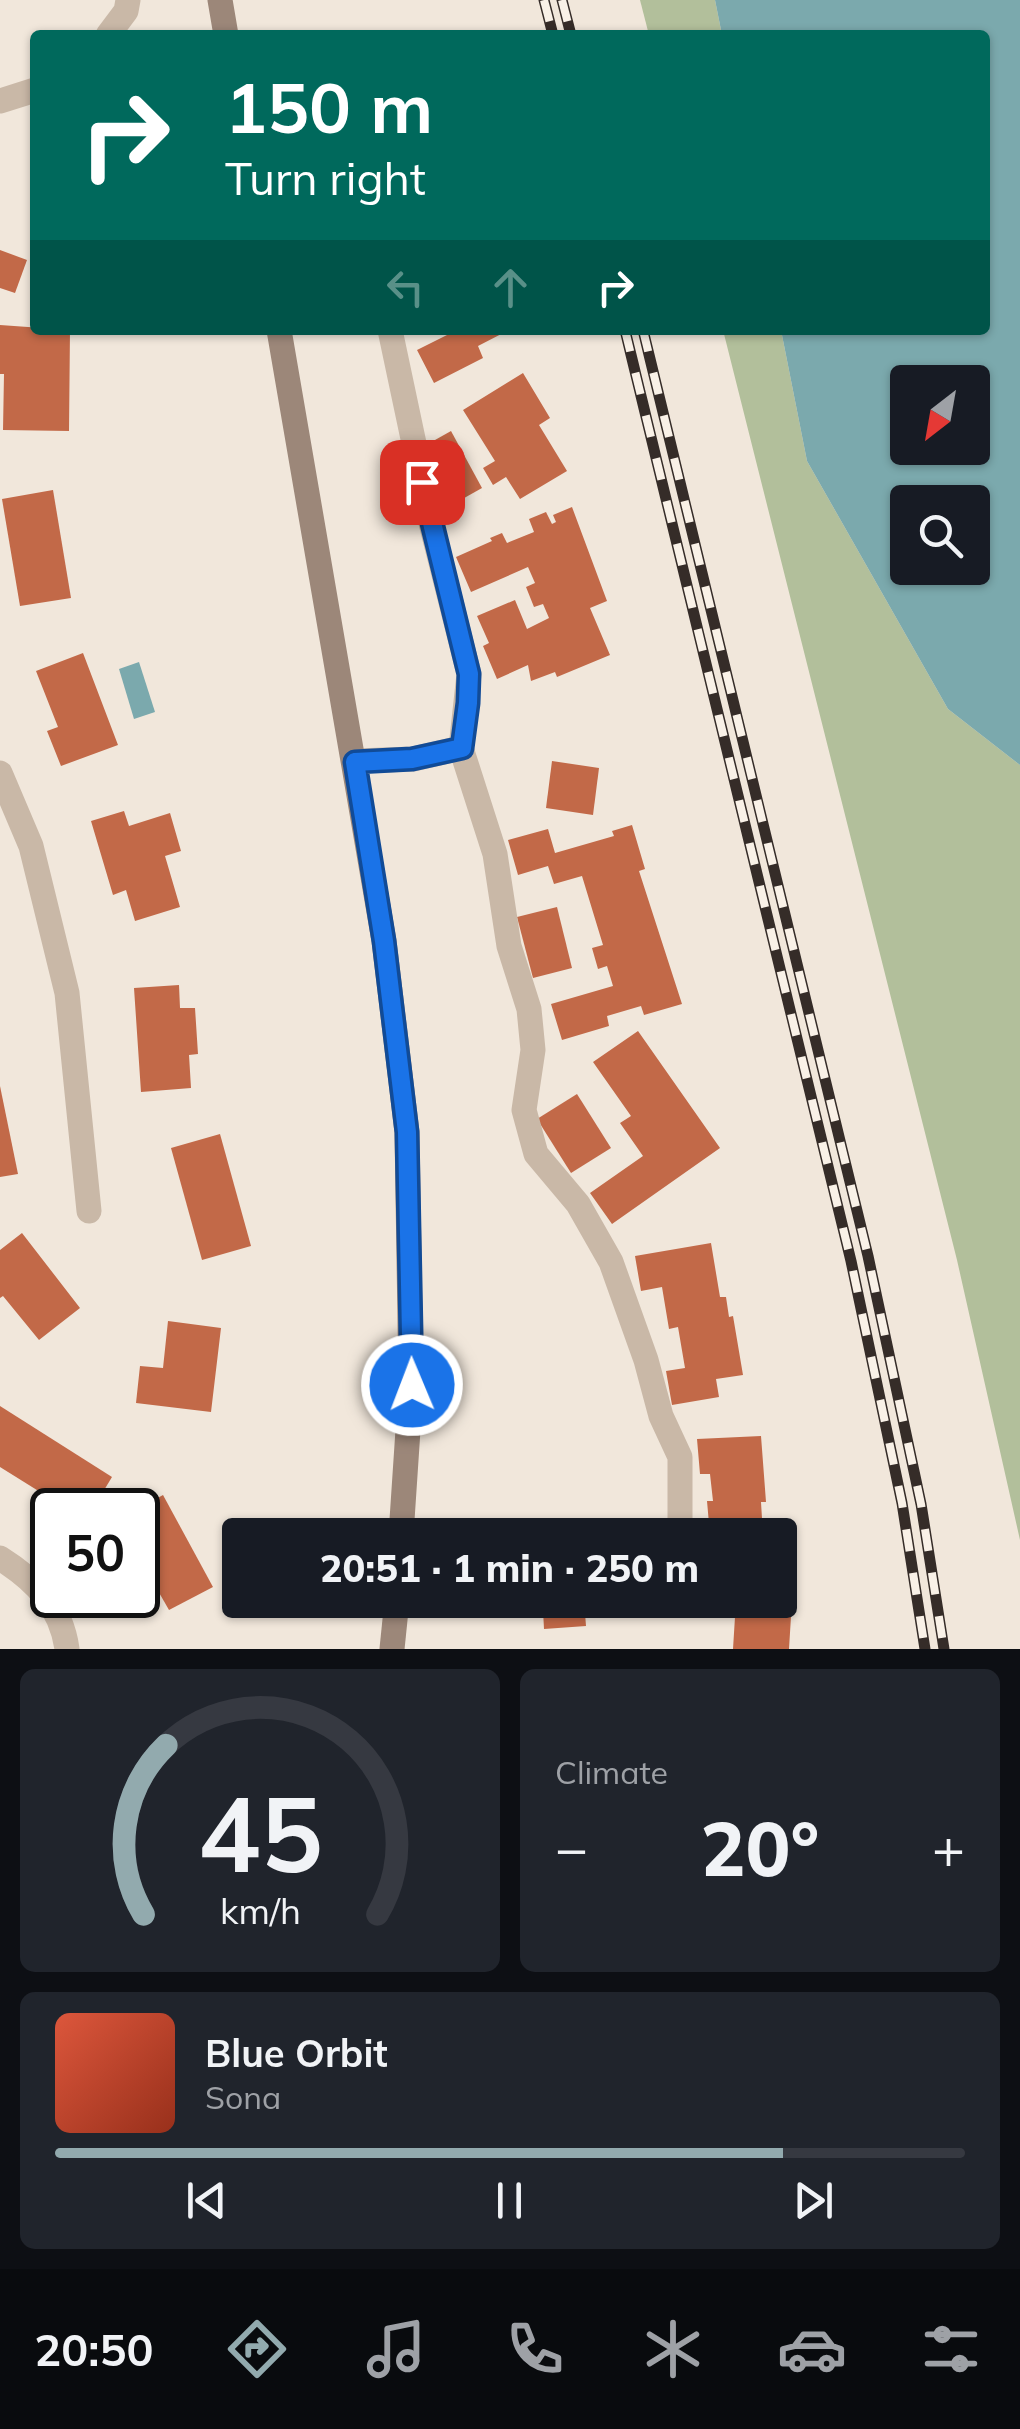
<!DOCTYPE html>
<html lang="en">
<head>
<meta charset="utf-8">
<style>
	:root { --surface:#171b24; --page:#20242c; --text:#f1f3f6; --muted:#9ea1a6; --line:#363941; --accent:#92aaae }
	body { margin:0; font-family:Mulish,sans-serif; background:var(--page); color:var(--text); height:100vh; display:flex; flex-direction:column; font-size:38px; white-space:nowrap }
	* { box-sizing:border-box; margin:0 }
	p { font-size:32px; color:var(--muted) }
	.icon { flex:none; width:55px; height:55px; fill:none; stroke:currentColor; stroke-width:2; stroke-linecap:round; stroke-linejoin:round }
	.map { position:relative; height:1649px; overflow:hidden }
	.drawer { display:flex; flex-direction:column; gap:20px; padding:20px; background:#0d0f14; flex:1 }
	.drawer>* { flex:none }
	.banner { position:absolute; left:30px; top:30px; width:960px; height:305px; border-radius:10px; box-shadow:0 2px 8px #0004; background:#00695c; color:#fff; overflow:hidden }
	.needle { width:65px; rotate:211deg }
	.fabs { position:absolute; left:890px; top:365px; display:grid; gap:20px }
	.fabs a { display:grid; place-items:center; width:100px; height:100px; border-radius:10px; background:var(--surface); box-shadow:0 2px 8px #0004; font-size:50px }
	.speed { position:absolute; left:30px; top:1488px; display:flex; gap:20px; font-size:50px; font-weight:700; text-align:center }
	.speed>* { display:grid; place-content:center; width:130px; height:130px; border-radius:50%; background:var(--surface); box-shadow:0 2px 8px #0004; line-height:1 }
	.speed .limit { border:5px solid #111; border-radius:15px; background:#fff; color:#111 }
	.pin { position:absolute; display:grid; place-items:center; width:85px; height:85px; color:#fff; margin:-42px; border-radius:20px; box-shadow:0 5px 15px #0006 }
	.me { position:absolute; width:110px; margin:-55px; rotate:359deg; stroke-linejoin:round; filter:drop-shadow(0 0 8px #0008) }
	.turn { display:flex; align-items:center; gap:35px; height:210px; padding:0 30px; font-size:45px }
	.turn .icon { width:130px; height:130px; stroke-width:2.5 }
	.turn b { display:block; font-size:70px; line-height:85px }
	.lanes { display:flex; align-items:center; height:95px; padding:0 30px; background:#0003; justify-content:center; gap:50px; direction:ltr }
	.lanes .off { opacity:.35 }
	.big { font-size:75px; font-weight:800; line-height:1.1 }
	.drawer .card { flex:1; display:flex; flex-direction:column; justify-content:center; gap:15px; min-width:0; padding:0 35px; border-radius:15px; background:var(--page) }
	.drawer .dial { align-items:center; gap:0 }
	.dial svg { height:260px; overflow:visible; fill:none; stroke:var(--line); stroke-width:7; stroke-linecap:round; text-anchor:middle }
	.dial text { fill:var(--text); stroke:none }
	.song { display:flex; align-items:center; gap:30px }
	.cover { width:120px; height:120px; border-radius:15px; background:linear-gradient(135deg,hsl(10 70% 55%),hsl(10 70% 35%)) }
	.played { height:10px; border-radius:5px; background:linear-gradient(90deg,var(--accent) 80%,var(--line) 80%) }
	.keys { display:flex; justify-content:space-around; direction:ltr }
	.heat { display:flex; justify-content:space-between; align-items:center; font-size:55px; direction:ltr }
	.drawer .tiles { flex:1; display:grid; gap:20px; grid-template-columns:1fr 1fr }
	.card:last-child { grid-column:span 2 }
	.trip { position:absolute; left:222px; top:1518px; width:575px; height:100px; border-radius:10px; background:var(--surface); box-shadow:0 2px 8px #0004; font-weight:800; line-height:100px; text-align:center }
	.dock { display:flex; height:160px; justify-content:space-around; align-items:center; background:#090b0e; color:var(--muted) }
	.dock .icon { width:70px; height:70px }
	.dock .selected { color:var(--accent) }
	.dock b { font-size:45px; color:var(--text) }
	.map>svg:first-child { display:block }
</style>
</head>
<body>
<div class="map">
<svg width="1020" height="1649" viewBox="0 0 1020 1649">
	<rect width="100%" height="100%" fill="#f1e7db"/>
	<g fill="#b2bf9b">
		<path d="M 640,0 L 715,0 L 722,35 L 649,35 Z"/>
		<path d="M 723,330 L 781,330 L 807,461 L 948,709 L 1020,765 L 1020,1540 L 957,1260 Z"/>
	</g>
	<g fill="#7ba9ad" fill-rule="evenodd">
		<path d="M 715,0 L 1020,0 L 1020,765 L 948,709 L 807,461 L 781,330 L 985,330 L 985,35 L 722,35 ZM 908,382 L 972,382 L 972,448 L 908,448 ZM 908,502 L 972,502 L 972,568 L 908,568 Z"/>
		<path d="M 139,662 L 155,712 L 134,719 L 119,669 Z"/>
	</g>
	<g fill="#c26948">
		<path d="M 0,250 L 27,260 L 15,293 L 0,288 Z"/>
		<path d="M 0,325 L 70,330 L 69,431 L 3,430 L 4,374 L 0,374 Z"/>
		<path d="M 445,330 L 509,330 L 478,346 L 483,358 L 434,383 L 417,350 L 447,335 Z"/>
		<path d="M 523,373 L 550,418 L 539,425 L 567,471 L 520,499 L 506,477 L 493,485 L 483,468 L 495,461 L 463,410 Z"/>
		<path d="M 451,431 L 482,488 L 450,506 L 419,449 Z"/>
		<path d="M 53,490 L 71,598 L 20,606 L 2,499 Z"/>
		<path d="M 572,507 L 607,601 L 590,608 L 610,655 L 557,677 L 555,672 L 531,681 L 528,665 L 497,679 L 483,646 L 489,643 L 477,616 L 515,600 L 527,629 L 549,618 L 543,604 L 534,607 L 526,587 L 535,583 L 528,567 L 471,592 L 456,557 L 492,541 L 490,538 L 502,533 L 507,543 L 534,532 L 529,519 L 546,512 L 552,524 L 556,522 L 553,515 Z"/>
		<path d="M 83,653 L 118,745 L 61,766 L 47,731 L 58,727 L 36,671 Z"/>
		<path d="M 552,761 L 599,768 L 593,815 L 546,808 Z"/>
		<path d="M 124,811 L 129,826 L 170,813 L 181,851 L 165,856 L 180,907 L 135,921 L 126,890 L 113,895 L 91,821 Z"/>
		<path d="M 632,825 L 645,869 L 639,871 L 682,1004 L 644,1015 L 641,1006 L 607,1016 L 609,1026 L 562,1040 L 551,1004 L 613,986 L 607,966 L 598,969 L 592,948 L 603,945 L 582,876 L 554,884 L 548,866 L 518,875 L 508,840 L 548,829 L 555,853 L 614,836 L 612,831 Z"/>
		<path d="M 557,907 L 572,968 L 533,978 L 517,917 Z"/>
		<path d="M 179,985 L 180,1008 L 195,1008 L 198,1054 L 189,1055 L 191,1088 L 141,1092 L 134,988 Z"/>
		<path d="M 638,1031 L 720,1148 L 612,1224 L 590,1193 L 643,1156 L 620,1123 L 631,1116 L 593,1062 Z"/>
		<path d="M 0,1086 L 18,1174 L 0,1177 Z"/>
		<path d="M 577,1094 L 611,1148 L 571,1173 L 537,1119 Z"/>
		<path d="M 220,1134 L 251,1246 L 202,1260 L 171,1148 Z"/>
		<path d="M 22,1233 L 80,1308 L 39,1340 L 3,1296 L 0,1298 L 0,1250 Z"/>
		<path d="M 711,1243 L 720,1297 L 726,1297 L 729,1317 L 733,1316 L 743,1375 L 716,1379 L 719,1397 L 672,1405 L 666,1371 L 685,1368 L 678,1327 L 669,1329 L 662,1287 L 641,1291 L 635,1256 Z"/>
		<path d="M 168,1321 L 221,1328 L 211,1412 L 136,1403 L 140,1366 L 163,1368 Z"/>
		<path d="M 0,1406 L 112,1477 L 92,1510 L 69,1510 L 0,1467 Z"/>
		<path d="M 761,1436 L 766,1502 L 761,1502 L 763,1535 L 710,1535 L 707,1501 L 713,1501 L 710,1474 L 700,1474 L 697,1439 Z"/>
		<path d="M 163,1495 L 213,1587 L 169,1610 L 138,1556 L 138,1509 Z"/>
		<path d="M 495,1600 L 584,1600 L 586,1626 L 544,1629 L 543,1610 L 496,1613 Z"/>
		<path d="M 698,1600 L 792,1600 L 789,1649 L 733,1649 L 735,1617 L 697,1615 Z"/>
	</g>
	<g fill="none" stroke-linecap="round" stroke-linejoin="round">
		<g stroke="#c9b8a7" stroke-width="25">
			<path d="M 108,35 L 126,11 L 128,0"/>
			<path d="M 0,101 L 35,90"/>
			<path d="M 390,330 L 430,519 L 469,674 L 461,748 L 495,854 L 509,946 L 529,1009 L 533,1050 L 524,1110 L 536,1154 L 578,1204 L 611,1262 L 646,1360 L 661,1416 L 680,1457 L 680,1535"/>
			<path d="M 355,761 L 413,759 L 461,748"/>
			<path d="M 0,773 L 31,846 L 67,993 L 89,1211"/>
			<path d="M 0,1558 C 35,1580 61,1606 67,1649"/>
		</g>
		<g stroke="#9c8779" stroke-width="25">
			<path d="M 220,0 L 226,35"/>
			<path d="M 279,330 L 384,941 L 407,1132 L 411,1385 L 401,1535"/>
			<path d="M 392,1649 L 397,1600"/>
		</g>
		<defs>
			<g id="rail">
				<path d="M 544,0 L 553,35"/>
				<path d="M 562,0 L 571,35"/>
				<path d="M 625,330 L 851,1261 L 902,1503 L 925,1649"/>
				<path d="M 643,330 L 868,1256 L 921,1504 L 944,1649"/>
			</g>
		</defs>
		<use href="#rail" stroke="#352c28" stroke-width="11"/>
		<use href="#rail" stroke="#f9f1e7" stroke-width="8" stroke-dasharray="22" stroke-linecap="butt"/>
	</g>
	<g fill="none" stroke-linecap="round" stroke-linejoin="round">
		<defs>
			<path id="route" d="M 412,1385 L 407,1132 L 384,941 L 355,762 L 412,759 L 462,748 L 468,703 L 469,674 L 422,482"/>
		</defs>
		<use href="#route" stroke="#114b97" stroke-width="25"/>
		<use href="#route" stroke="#1a73e8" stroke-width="18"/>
	</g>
</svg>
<div class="fabs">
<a><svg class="needle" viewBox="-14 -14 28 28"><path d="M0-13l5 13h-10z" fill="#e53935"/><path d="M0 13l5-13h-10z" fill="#9ea1a6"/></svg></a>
<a><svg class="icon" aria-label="search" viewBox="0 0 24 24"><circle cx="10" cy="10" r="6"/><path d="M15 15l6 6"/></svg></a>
</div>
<div class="speed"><div class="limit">50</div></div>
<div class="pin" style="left:422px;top:482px;background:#d93025"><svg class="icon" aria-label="arrive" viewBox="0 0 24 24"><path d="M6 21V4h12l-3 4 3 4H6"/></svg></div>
<svg class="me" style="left:412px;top:1385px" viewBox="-20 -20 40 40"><circle r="17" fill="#1a73e8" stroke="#fff" stroke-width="3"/><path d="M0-11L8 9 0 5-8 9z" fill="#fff"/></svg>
<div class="trip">20:51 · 1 min · 250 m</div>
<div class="banner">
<div class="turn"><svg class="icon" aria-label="right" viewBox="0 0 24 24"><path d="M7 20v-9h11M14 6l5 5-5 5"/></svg><div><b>150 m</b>Turn right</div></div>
<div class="lanes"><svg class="icon off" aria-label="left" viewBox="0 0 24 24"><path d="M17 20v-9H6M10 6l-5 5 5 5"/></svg><svg class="icon off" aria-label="ahead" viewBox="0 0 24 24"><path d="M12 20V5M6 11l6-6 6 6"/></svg><svg class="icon" aria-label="right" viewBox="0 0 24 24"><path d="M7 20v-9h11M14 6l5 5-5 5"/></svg></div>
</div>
</div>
<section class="drawer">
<div class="tiles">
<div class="card dial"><svg viewBox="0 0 100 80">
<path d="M14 69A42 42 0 1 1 86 69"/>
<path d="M14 69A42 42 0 0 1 21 17" stroke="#92aaae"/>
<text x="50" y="56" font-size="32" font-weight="700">45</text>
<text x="50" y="72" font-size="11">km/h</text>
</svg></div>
<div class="card"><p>Climate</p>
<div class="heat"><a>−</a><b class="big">20°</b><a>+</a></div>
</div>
<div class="card">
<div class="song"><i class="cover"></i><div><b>Blue Orbit</b><p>Sona</p></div></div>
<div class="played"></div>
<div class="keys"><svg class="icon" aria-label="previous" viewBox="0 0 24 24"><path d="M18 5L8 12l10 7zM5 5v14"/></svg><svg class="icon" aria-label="pause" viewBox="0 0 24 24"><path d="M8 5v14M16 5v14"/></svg><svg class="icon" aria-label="next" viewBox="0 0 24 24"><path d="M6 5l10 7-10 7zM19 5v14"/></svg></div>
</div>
</div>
</section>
<nav class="dock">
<b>20:50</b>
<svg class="icon selected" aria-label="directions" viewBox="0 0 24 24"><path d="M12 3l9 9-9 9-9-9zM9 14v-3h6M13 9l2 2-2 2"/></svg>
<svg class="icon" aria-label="music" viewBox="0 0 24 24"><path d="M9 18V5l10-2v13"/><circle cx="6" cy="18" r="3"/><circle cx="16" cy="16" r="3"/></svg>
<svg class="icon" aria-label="phone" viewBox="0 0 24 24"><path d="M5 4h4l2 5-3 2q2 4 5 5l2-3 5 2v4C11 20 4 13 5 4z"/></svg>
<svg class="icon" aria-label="climate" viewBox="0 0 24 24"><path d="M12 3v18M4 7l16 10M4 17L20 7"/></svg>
<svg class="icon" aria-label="car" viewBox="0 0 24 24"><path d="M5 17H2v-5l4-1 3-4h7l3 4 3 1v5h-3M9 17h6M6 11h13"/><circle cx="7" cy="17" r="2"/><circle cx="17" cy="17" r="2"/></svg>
<svg class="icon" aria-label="filters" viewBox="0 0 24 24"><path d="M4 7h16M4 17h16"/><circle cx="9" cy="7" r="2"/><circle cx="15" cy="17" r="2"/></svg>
</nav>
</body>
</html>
